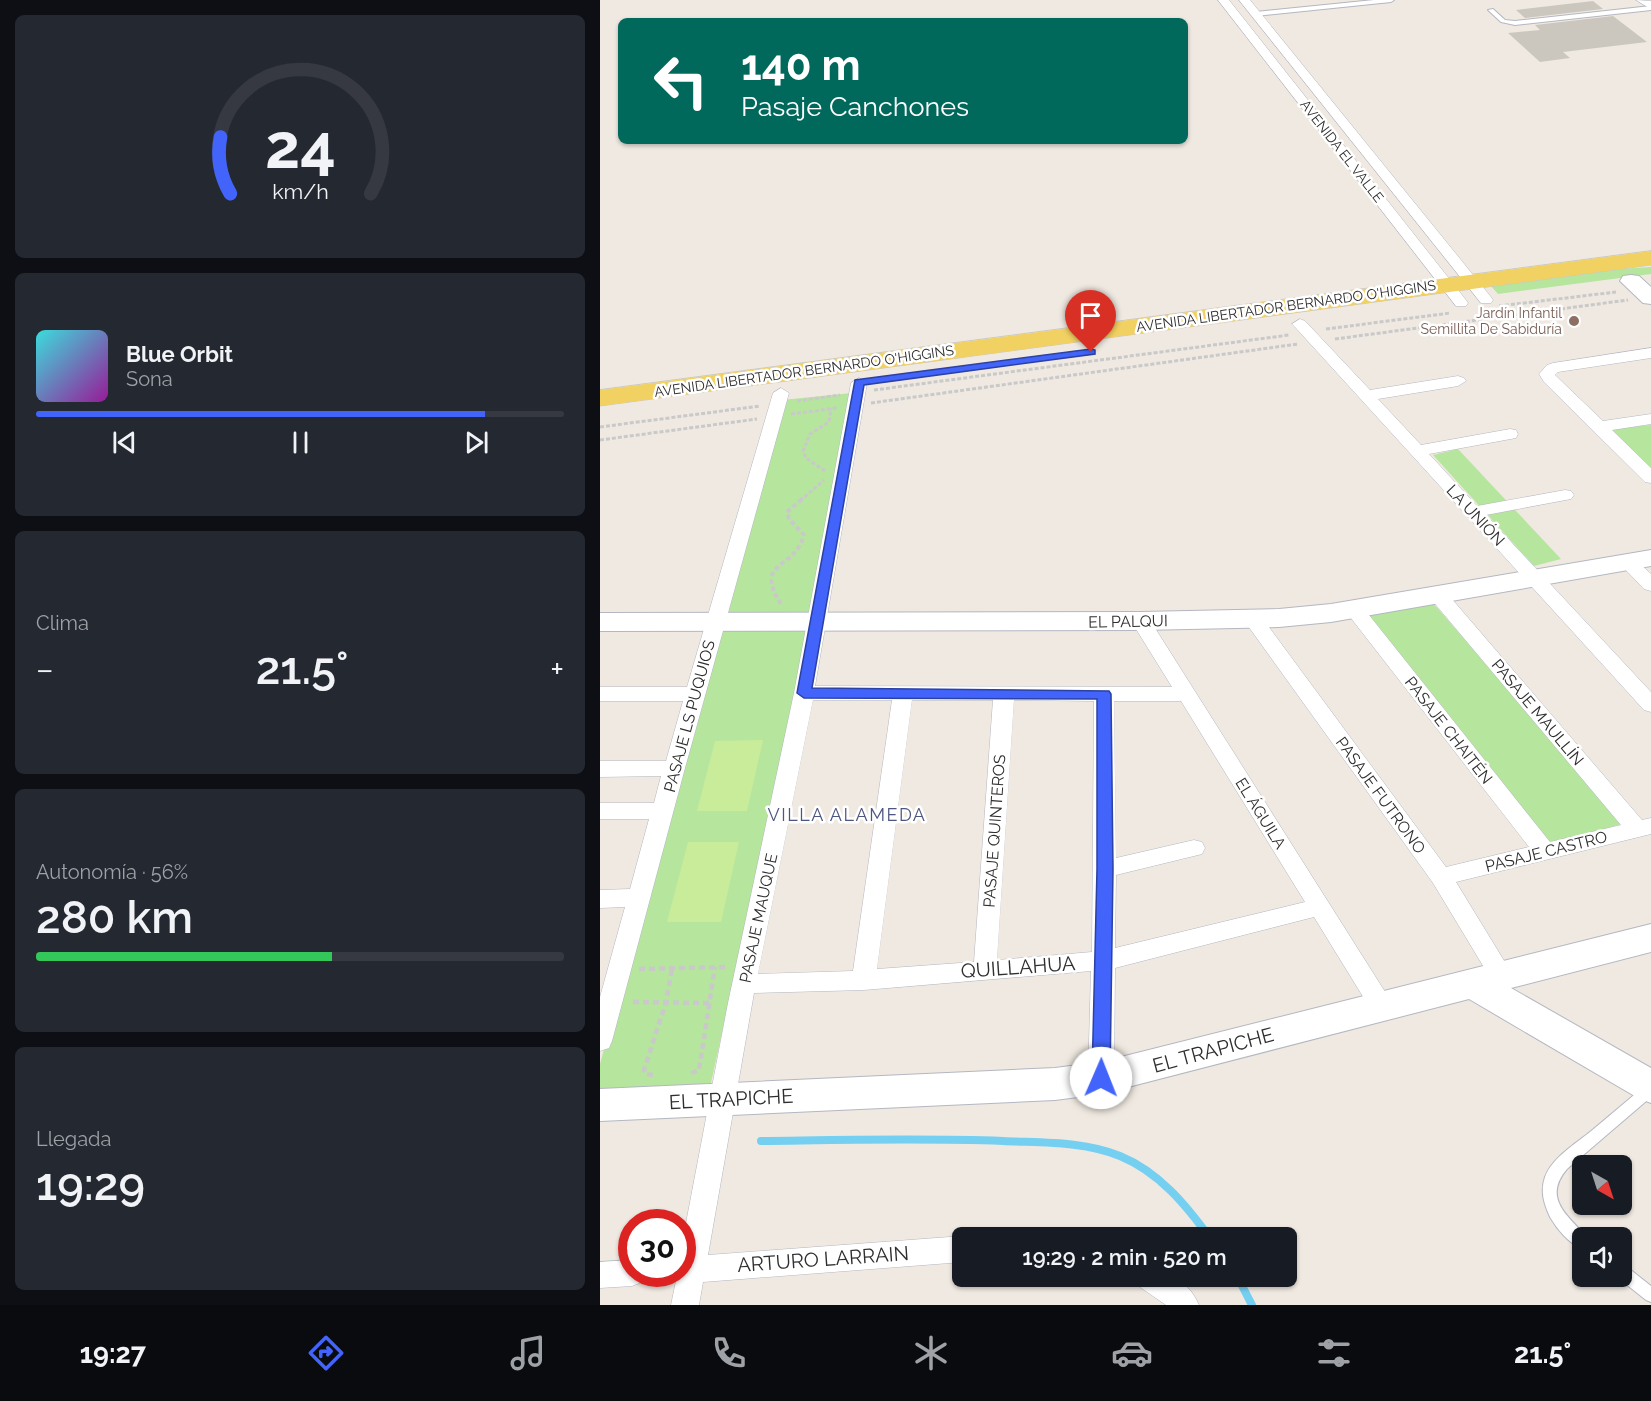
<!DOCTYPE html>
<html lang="es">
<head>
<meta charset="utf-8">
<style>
	:root { --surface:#171b24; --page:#242831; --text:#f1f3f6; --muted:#9ea1a6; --line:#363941; --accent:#4264fb }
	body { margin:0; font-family:Raleway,sans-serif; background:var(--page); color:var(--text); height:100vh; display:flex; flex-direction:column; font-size:22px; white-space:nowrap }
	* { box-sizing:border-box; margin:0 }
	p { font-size:20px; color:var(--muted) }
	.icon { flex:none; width:33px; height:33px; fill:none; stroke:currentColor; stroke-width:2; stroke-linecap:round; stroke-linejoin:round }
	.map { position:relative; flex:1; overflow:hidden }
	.details { display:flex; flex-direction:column; gap:15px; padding:15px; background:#0d0f14; width:600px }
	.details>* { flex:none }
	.banner { position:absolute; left:18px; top:18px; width:570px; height:126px; border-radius:9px; box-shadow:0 2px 4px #0004; background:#00695c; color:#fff; overflow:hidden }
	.needle { width:39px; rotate:141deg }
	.fabs { position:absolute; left:972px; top:1155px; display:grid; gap:12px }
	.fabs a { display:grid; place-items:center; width:60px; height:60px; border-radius:9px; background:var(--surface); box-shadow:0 2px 4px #0004; font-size:30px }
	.speed { position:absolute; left:18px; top:1209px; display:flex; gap:12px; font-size:30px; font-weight:700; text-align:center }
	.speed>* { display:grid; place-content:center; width:78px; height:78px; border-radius:50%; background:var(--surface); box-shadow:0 2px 4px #0004; line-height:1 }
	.speed .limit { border:9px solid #d22; background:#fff; color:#111 }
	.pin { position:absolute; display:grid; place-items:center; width:51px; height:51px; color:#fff; margin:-62px -26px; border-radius:50% 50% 50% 0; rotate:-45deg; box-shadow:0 0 6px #0007 }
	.pin .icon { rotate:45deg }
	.me { position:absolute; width:66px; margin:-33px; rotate:1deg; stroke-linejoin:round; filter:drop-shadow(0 0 4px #0008) }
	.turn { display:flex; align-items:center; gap:21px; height:126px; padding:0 24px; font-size:27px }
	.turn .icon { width:78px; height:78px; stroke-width:2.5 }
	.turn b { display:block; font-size:42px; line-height:51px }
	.big { font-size:45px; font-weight:600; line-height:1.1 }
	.details .card { flex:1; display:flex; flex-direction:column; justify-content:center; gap:9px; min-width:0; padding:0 21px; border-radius:9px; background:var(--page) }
	.details .dial { align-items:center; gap:0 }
	.dial svg { height:156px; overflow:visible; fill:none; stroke:var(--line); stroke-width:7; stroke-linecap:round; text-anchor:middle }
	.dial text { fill:var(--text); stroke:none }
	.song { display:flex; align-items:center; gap:18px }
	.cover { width:72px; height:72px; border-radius:9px; background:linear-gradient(135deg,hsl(180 70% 55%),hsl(300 70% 35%)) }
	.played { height:6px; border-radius:3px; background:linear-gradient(90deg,var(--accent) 85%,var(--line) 85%) }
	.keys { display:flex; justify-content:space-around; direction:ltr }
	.heat { display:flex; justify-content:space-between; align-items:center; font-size:33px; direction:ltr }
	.charge { height:9px; border-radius:4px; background:linear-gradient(90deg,#34c759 56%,var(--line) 0) }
	.trip { position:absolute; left:352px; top:1227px; width:345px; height:60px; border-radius:9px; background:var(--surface); box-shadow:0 2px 4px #0004; font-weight:600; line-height:60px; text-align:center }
	.menu { display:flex; height:96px; justify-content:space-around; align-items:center; background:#090b0e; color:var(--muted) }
	.menu .icon { width:42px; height:42px }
	.menu .current { color:var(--accent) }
	.menu b { font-size:27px; color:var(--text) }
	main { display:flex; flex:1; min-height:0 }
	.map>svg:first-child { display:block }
</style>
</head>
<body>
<main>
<section class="details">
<div class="card dial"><svg viewBox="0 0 100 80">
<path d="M14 69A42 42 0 1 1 86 69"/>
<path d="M14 69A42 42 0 0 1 9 40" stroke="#4264fb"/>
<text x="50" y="56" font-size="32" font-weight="700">24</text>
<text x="50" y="72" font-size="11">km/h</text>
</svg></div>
<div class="card">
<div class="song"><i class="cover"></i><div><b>Blue Orbit</b><p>Sona</p></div></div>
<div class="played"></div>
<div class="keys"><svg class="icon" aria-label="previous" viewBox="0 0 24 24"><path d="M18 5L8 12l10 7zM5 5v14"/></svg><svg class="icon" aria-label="pause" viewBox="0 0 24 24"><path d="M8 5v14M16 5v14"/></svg><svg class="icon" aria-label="next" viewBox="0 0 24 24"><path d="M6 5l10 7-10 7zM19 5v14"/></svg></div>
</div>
<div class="card"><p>Clima</p>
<div class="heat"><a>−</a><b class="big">21.5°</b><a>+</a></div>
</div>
<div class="card"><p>Autonomía · 56%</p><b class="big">280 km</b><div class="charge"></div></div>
<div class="card"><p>Llegada</p><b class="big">19:29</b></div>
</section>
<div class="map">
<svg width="1051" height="1305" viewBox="0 0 1051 1305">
	<rect width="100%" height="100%" fill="#efe9e1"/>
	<g fill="#b6e59e">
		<path d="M 1051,267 L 1051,274 L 898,294 L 890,285 L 1002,270 Z"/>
		<path d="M 262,392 L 109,1092 L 0,1095 L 0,1064 L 182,400 Z"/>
		<path d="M 1051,425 L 1051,470 L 1009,429 Z"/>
		<path d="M 858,449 L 961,559 L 934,566 L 833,455 Z"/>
		<path d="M 833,603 L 1025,823 L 950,844 L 767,615 Z"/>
	</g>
	<g fill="#c9ec9a">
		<path d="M 163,740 L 147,811 L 97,811 L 115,741 Z"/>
		<path d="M 88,842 L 139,842 L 121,922 L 67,922 Z"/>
	</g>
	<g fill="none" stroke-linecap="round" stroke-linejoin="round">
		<g stroke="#75cff0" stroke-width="8">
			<path d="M 161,1141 C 242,1140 322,1138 403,1141 C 442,1143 483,1141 520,1156 C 559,1172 586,1205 610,1238"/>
			<path d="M 637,1276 L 652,1305"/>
		</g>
	</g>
	<g fill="#cbc7bf">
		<path d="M 993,1 L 1003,9 L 925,18 L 916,10 Z"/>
		<path d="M 1013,16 L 1047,42 L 963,52 L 970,58 L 940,62 L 908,33 L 940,30 L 935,25 Z"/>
	</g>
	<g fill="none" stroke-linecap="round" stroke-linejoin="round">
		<defs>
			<g id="lane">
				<path d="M 774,0 L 794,0 L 791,2 L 656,16 L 653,14 L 656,12 Z"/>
				<path d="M 1051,6 L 1051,10 L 915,25 L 901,22 L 888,10 L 893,9 L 905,20 L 915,21 Z"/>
				<path d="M 1051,1083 L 1051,1097 L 967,1169 C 942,1198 968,1216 988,1238 L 982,1238 L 982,1248 C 969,1244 957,1229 950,1217 C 944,1204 940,1191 945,1177 C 952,1158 975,1144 990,1132 C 1009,1116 1027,1101 1046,1085 Z"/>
				<path d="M 1022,1265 L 1027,1267 L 1051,1286 L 1051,1302 L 1046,1300 L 1017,1277 L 1022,1276 Z"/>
			</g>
			<g id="street">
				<path d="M 618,0 L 629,0 L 866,300 L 868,303 L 866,306 L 856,306 Z"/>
				<path d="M 639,0 L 650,0 L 891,297 L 893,300 L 891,303 L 881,303 Z"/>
				<path d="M 1036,0 L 1051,1 L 1051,9 Z"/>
				<path d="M 700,319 L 705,321 L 770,390 L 858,376 L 864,378 L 866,381 L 858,386 L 778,399 L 821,445 L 910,429 L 916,430 L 918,434 L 916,438 L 829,454 L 877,506 L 965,490 L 971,491 L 974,495 L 971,499 L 886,515 L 1051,692 L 1051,712 L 1044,710 L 695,327 L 692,324 Z"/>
				<path d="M 1051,348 L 1051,358 L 958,372 L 955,375 L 1003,421 L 1051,414 L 1051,424 L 1012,430 L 1051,468 L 1051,483 L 1045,482 L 944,382 L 939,374 L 947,365 L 953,363 Z"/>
				<path d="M 259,378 L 267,383 L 215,686 L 572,687 L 531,621 L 534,617 L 541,615 L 548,617 L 794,1006 L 791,1013 L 782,1016 L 773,1013 L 714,917 L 515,968 L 514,1078 L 510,1086 L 501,1089 L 492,1086 L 488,1078 L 491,971 L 264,990 L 154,993 L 108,1255 L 363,1236 L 367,1238 L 363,1238 L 363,1262 L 103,1282 L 99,1305 L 71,1305 L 76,1281 L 70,1274 L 82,1274 L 82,1244 L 128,1003 L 194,693 L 251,383 ZM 213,700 L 292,700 L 253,971 L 158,974 ZM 312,700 L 393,700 L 374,962 L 277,969 ZM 414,700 L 494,701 L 492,952 L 397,960 ZM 514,701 L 581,701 L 705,902 L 515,948 L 516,875 L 594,856 L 602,854 L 605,848 L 602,842 L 594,840 L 516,858 Z"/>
				<path d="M 181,388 L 189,393 L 85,768 L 12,1041 L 9,1048 L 0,1051 L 0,997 L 25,907 L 0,908 L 0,890 L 30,889 L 49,819 L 0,819 L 0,803 L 54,803 L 61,776 L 0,777 L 0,761 L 66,761 L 83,701 L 0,701 L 0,687 L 87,687 L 173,393 Z"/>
				<path d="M 1028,556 L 1034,558 L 1051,574 L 1051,591 L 1044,589 L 1022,566 L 1019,562 L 1022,558 Z"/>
				<path d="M 838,589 L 845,591 L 1042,820 L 1051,818 L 1051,834 L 856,882 L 914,977 L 910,984 L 902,987 L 894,984 L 833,883 L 643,619 L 646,615 L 653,613 L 660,615 L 846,867 L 929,847 L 747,613 L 745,609 L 747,605 L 761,605 L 950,842 L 1021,825 L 831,599 L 829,595 L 831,591 Z"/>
				<path d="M 32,1260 L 32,1274 L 46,1274 L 42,1282 L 32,1286 L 0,1288 L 0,1262 Z"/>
				<path d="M 533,1276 C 564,1276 585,1273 599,1305 L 566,1305 L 537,1285 Z"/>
			</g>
			<g id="secondary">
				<path d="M 1031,275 L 1039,276 L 1051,287 L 1051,304 L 1043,303 L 1020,281 L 1023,276 Z"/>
				<path d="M 1051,550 L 1051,566 L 731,622 L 679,627 L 541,630 L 0,631 L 0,613 L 541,612 L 679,609 L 731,604 Z"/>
				<path d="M 1051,924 L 1051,952 L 911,988 L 1051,1068 L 1051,1103 L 1038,1098 L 869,999 L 501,1094 L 455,1100 L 0,1121 L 0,1089 L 455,1068 L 501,1062 Z"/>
			</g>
			<path id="primary" d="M 1051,251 L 1051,265 L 0,406 L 0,390 Z"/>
		</defs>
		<use href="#lane" stroke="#b4b7c1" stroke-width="2"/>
		<use href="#street" stroke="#b4b7c1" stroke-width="1"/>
		<use href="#secondary" stroke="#b4b7c1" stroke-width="2"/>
		<use href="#primary" stroke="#c9c9c9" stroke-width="1"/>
		<g stroke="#c9c9c9" stroke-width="3" stroke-dasharray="4 2" stroke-linecap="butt">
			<path d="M 900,305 L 909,316"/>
			<path d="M 899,306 L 1016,292"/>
			<path d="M 726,329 L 850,313"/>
			<path d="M 735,339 L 1028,300"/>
			<path d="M 274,390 L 689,335"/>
			<path d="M 197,401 L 240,395"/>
			<path d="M 271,403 L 698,344"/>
			<path d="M 191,414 L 237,408"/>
			<path d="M 0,427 L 160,406"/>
			<path d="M 0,440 L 157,419"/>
			<path d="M 225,471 L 206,458 L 203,451 L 210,434 L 229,422 L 231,408"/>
			<path d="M 200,501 L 224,480"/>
		</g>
		<path stroke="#c9c9c9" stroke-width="4" stroke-dasharray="4.5 3" stroke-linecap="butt" d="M 181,604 C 153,560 194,571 204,535 L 189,519 L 187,512 L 202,499"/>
		<g stroke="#c9c9c9" stroke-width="4.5" stroke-dasharray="6 4" stroke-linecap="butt">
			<path d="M 39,969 L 127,967"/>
			<path d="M 33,1002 L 112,1003"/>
			<path d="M 91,1073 L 99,1070 L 115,967"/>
			<path d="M 53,1075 L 45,1074 L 44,1070 L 66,1002 L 72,968"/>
		</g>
		<use href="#lane" fill="#fff" fill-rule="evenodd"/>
		<use href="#street" fill="#fff" fill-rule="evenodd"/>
		<use href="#secondary" fill="#fff" fill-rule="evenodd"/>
		<use href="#primary" fill="#f2d163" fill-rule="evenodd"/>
	</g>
	<path fill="#4264fb" stroke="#2b41a3" stroke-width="1.5" d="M 491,349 L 495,350 L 495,354 L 264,385 L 212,688 L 509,691 L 511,694 L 513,869 L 510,1078 L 507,1084 L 501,1086 L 495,1084 L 492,1078 L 497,869 L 497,699 L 204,698 L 197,693 L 255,380 Z"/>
	<circle fill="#8d6e63" stroke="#fff" stroke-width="2" cx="974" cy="321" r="6"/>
	<g text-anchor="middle" stroke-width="5" stroke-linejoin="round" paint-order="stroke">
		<g font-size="14" fill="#2e2e2e" stroke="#fff">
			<text transform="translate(742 151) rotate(52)" y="5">AVENIDA EL VALLE</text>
			<text transform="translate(686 306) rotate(-8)" y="5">AVENIDA LIBERTADOR BERNARDO O'HIGGINS</text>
			<text transform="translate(204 371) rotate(-8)" y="5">AVENIDA LIBERTADOR BERNARDO O'HIGGINS</text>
		</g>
		<g font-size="14" fill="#785e54" stroke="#fff" text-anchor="end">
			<text x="962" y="318">Jardín Infantil<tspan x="962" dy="16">Semillita De Sabiduría</tspan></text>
		</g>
		<g font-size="16" fill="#2e2e2e" stroke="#fff">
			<text transform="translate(876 515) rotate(47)" y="6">LA UNIÓN</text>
			<text transform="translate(528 621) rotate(-1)" y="6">EL PALQUI</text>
			<text transform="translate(938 712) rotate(50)" y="6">PASAJE MAULLÍN</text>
			<text transform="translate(89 716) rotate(-75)" y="6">PASAJE LS PUQUIOS</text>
			<text transform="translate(849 730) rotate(52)" y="6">PASAJE CHAITÉN</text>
			<text transform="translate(781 795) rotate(54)" y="6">PASAJE FUTRONO</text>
			<text transform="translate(661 813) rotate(58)" y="6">EL ÁGUILA</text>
			<text transform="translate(394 831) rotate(-86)" y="6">PASAJE QUINTEROS</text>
			<text transform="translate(946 851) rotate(-14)" y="6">PASAJE CASTRO</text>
			<text transform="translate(158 918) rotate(-78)" y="6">PASAJE MAUQUE</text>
		</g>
		<g font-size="18" letter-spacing="1.5" fill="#4d5680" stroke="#fff">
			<text x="247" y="821">VILLA ALAMEDA</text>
		</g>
		<g font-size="20" fill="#2e2e2e" stroke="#fff">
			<text transform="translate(418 967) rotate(-4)" y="7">QUILLAHUA</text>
			<text transform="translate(613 1050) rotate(-15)" y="7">EL TRAPICHE</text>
			<text transform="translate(131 1099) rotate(-3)" y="7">EL TRAPICHE</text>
			<text transform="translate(223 1259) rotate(-4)" y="7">ARTURO LARRAIN</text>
		</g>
	</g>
</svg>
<div class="fabs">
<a><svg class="needle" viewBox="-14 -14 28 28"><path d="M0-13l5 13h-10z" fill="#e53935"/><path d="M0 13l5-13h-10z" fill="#9ea1a6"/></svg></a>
<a><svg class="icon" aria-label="sound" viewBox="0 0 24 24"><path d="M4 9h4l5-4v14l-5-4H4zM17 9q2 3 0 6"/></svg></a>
</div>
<div class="speed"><div class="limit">30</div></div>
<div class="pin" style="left:491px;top:352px;background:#d93025"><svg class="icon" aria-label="arrive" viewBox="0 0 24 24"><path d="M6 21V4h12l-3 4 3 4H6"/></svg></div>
<svg class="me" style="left:501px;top:1078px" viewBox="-20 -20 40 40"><circle r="19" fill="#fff"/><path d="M0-13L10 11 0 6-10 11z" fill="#4264fb"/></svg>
<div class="trip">19:29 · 2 min · 520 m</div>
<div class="banner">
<div class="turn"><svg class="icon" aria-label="left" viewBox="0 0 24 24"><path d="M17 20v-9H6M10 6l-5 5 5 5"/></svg><div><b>140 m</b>Pasaje Canchones</div></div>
</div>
</div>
</main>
<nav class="menu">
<b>19:27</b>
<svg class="icon current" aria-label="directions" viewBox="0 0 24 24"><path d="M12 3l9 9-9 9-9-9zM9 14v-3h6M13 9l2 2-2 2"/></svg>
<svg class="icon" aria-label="music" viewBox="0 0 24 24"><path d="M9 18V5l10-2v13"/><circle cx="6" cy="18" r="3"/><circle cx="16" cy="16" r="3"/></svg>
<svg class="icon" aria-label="phone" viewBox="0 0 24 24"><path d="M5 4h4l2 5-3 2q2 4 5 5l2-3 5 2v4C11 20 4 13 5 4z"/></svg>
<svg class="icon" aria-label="climate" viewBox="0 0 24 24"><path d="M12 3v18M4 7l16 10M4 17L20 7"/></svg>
<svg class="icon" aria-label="car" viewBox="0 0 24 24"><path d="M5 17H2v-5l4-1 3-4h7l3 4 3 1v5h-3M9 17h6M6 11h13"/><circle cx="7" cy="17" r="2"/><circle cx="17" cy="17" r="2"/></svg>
<svg class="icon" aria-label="filters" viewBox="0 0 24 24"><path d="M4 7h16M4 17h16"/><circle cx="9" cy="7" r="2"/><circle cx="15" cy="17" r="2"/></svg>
<b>21.5°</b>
</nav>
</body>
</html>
